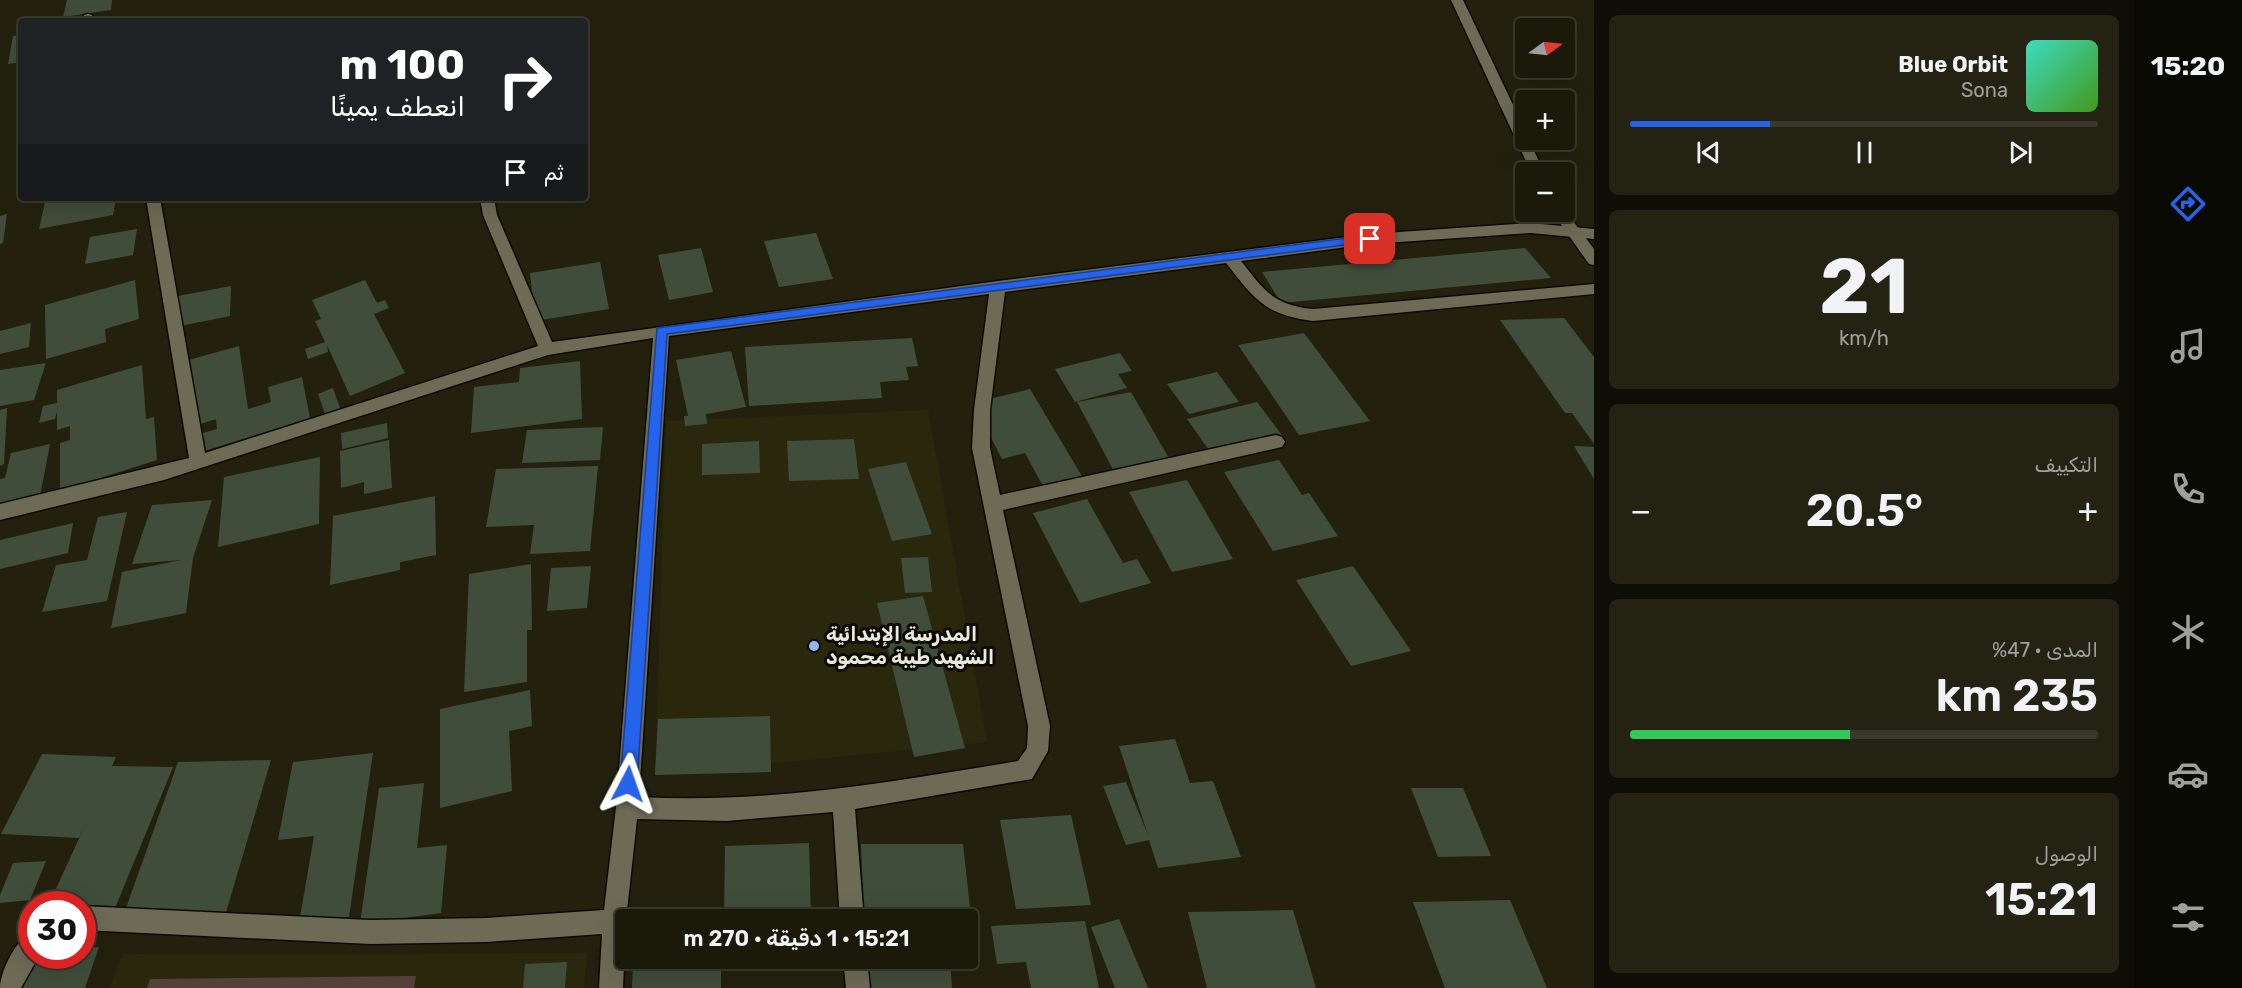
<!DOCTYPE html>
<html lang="ar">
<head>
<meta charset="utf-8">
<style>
	:root { --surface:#1a190a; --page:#232213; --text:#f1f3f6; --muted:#9fa09c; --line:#38382b; --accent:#2563eb }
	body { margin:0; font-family:Rubik,"Noto Sans Arabic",sans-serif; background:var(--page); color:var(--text); direction:rtl; height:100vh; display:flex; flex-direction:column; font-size:22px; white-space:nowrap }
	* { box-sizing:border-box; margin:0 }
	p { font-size:20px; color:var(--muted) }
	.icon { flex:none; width:33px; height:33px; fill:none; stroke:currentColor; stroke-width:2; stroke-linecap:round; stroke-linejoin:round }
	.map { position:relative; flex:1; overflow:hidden; direction:ltr }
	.sheet { display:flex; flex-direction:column; gap:15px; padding:15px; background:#0e0e06; width:540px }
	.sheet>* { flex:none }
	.top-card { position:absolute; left:18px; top:18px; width:570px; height:183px; border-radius:6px; box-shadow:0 6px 24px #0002,0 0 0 2px var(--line); direction:rtl; background:#202124; color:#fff; overflow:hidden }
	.needle { width:39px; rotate:75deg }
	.controls { position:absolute; left:1515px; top:18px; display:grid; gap:12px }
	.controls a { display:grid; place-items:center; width:60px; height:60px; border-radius:6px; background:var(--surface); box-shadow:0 6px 24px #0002,0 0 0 2px var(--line); font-size:30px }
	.speed { position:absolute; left:18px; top:891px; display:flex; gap:12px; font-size:30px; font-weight:700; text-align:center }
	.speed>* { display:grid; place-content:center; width:78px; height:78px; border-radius:50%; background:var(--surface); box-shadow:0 6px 24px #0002,0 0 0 2px var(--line); line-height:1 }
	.speed .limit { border:9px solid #d22; background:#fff; color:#111 }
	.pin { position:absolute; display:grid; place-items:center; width:51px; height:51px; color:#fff; margin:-26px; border-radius:12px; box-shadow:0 3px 9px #0006 }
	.me { position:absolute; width:66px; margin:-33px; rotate:4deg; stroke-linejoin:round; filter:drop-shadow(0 0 4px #0008) }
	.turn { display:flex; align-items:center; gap:21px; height:126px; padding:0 24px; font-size:27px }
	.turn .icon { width:78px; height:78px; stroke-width:2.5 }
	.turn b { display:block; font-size:42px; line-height:51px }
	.then { display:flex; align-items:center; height:57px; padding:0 24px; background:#0003; gap:12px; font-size:22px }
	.big { font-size:45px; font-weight:600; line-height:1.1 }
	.sheet .card { flex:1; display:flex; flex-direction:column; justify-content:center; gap:9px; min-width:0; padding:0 21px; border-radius:9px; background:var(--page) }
	.sheet .dial { align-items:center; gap:0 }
	.dial b { font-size:78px; line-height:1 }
	.song { display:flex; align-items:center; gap:18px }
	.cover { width:72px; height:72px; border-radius:9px; background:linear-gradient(135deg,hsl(170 70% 55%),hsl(100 70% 35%)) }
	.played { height:6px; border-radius:3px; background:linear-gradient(90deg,var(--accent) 30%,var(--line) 30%) }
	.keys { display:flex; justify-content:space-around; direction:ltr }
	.heat { display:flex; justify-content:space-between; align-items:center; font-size:33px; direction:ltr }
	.charge { height:9px; border-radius:4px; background:linear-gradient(90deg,#34c759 47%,var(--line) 0) }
	.trip { position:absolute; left:615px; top:909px; width:363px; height:60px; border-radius:6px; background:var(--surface); box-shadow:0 6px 24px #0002,0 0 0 2px var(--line); font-weight:600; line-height:60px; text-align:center; direction:rtl }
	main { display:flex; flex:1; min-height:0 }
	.dock { display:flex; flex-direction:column; width:108px; justify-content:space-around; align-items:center; background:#0a0a04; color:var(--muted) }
	.dock .icon { width:42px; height:42px }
	.dock .current { color:var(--accent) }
	.dock b { font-size:27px; color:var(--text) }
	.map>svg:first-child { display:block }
</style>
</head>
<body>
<main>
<nav class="dock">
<b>15:20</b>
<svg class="icon current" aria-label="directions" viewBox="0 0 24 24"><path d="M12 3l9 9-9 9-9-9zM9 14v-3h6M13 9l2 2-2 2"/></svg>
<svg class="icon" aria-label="music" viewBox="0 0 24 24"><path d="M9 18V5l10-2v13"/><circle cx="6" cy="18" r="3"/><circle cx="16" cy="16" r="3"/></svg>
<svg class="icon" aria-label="phone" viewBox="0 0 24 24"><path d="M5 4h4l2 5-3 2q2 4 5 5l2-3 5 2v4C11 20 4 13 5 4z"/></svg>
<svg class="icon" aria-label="climate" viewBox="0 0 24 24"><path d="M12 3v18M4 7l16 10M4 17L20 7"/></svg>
<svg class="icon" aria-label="car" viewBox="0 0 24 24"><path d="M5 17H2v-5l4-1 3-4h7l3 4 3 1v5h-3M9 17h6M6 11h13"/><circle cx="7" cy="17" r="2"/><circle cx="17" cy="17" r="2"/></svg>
<svg class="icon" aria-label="filters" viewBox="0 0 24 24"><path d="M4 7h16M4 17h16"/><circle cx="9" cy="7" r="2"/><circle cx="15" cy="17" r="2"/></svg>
</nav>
<section class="sheet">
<div class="card">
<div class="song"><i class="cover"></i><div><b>Blue Orbit</b><p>Sona</p></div></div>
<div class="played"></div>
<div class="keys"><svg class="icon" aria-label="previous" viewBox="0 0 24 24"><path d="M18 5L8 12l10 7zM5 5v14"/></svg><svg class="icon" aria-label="pause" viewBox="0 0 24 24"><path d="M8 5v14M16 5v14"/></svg><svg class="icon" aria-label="next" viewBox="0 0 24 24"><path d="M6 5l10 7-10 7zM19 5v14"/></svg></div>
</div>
<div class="card dial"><b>21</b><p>km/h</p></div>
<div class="card"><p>التكييف</p>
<div class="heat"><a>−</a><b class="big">20.5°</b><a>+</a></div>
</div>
<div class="card"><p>المدى · 47%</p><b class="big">235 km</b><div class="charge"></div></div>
<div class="card"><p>الوصول</p><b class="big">15:21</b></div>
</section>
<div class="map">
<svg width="1594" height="988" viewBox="0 0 1594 988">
	<rect width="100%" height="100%" fill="#23210e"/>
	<g fill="#29270c">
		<path d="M 928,410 L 987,742 L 655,775 L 666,421 Z"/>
		<path d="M 587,953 L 584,988 L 109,988 L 123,954 Z"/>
	</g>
	<path fill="#554139" d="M 416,976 L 414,988 L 147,988 L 150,979 Z"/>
	<g fill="#414d3b">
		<path d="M 67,0 L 112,0 L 111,10 L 63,17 Z"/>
		<path d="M 21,35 L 21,62 L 8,64 L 13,36 Z"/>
		<path d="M 46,198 L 116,198 L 113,215 L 39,229 Z"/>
		<path d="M 7,214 L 3,243 L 0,244 L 0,216 Z"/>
		<path d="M 137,229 L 133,255 L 85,264 L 90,237 Z"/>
		<path d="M 816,233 L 833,279 L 779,287 L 764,241 Z"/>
		<path d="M 701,248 L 713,292 L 669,300 L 658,255 Z"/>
		<path d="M 1525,248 L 1551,278 L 1281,303 L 1262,272 Z"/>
		<path d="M 600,262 L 609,309 L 535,321 L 530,273 Z"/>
		<path d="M 135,280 L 139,319 L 105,329 L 106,342 L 46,359 L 45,305 Z"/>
		<path d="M 365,280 L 377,303 L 385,300 L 389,308 L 374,314 L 405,373 L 350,396 L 327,345 L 328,352 L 308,359 L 305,349 L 325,342 L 315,321 L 321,319 L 312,300 Z"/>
		<path d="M 231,286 L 230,316 L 175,327 L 178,296 Z"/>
		<path d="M 1564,318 L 1594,357 L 1594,444 L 1572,413 L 1565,413 L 1500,320 Z"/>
		<path d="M 31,323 L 29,347 L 0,354 L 0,331 Z"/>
		<path d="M 1304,333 L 1370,421 L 1299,435 L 1238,345 Z"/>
		<path d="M 912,338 L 918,366 L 906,367 L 909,380 L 880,382 L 882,398 L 749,406 L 745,347 Z"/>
		<path d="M 239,346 L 248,409 L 271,402 L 268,387 L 302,377 L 310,418 L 198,453 L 196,435 L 217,429 L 216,419 L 191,427 L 185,361 Z"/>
		<path d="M 731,351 L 746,407 L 706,414 L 707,424 L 685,426 L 684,416 L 688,416 L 676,360 Z"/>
		<path d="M 1120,353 L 1132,371 L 1118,374 L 1127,388 L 1075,402 L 1055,369 Z"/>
		<path d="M 580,361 L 582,419 L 471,433 L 474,387 L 519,382 L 520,368 Z"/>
		<path d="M 46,363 L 34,400 L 0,406 L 0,370 Z"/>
		<path d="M 142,365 L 146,419 L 154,417 L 157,460 L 60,491 L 60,443 L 70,440 L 70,426 L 57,430 L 57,411 L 55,419 L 39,423 L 43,406 L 57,403 L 57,390 Z"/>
		<path d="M 1217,372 L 1239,402 L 1189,414 L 1167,384 Z"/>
		<path d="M 333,388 L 340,408 L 325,414 L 318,394 Z"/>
		<path d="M 1030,389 L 1083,478 L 1044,488 L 1025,453 L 1002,459 L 973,403 Z"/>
		<path d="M 1131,392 L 1171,462 L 1115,473 L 1077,402 Z"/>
		<path d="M 1257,402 L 1287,442 L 1216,460 L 1187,419 Z"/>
		<path d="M 7,408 L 4,464 L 0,466 L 0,410 Z"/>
		<path d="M 387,423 L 388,438 L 342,449 L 341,433 Z"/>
		<path d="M 603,427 L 600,460 L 522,463 L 527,430 Z"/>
		<path d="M 854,439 L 859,479 L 789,481 L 787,441 Z"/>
		<path d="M 389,440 L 392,488 L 364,494 L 364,482 L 341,488 L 340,451 Z"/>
		<path d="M 759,441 L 760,473 L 702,475 L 702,444 Z"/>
		<path d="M 50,444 L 40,496 L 0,505 L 0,479 L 5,478 L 11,453 Z"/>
		<path d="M 1574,446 L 1594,447 L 1594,479 Z"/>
		<path d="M 320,457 L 319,524 L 218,547 L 224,477 Z"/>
		<path d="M 1279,460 L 1302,495 L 1309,493 L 1338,536 L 1273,551 L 1224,472 Z"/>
		<path d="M 906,462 L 932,534 L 892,541 L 868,469 Z"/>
		<path d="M 598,466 L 590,551 L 530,554 L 534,525 L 486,527 L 496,469 Z"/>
		<path d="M 1187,480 L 1233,559 L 1172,572 L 1129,492 Z"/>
		<path d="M 435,496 L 436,555 L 400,562 L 400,570 L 330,585 L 333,516 Z"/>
		<path d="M 1087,499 L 1123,563 L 1137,559 L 1151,583 L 1080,603 L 1033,513 Z"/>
		<path d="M 212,500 L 193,558 L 186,613 L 111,628 L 122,572 L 181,560 L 132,564 L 152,505 Z"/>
		<path d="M 127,512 L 107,601 L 42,612 L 56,565 L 87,560 L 98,517 Z"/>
		<path d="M 73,523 L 68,553 L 0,569 L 0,540 Z"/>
		<path d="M 928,557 L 932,592 L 905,593 L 901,558 Z"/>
		<path d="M 531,564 L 532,630 L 527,630 L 527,682 L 464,692 L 469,574 Z"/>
		<path d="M 591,566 L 587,608 L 547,611 L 551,568 Z"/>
		<path d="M 1353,566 L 1411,651 L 1351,666 L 1296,580 Z"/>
		<path d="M 923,596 L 965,748 L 914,757 L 877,603 Z"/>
		<path d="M 530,690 L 532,726 L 509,731 L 512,791 L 440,808 L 440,709 Z"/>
		<path d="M 770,716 L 771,772 L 655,775 L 658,719 Z"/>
		<path d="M 1175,739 L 1190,783 L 1213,781 L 1241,857 L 1158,868 L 1149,840 L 1126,845 L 1103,786 L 1126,782 L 1148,835 L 1119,746 Z"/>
		<path d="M 373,753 L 349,917 L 299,923 L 314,836 L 278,840 L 293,762 Z"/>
		<path d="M 42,754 L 116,757 L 112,766 L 173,767 L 111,918 L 82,917 L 82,904 L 49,904 L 88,819 L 79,838 L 1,834 Z"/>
		<path d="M 271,760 L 224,919 L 121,922 L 178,762 Z"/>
		<path d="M 424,783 L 417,848 L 447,845 L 441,913 L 360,924 L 379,788 Z"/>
		<path d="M 1411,788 L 1463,788 L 1491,856 L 1438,857 Z"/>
		<path d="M 1071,815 L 1091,905 L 1016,909 L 1000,820 Z"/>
		<path d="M 809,843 L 811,916 L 724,919 L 725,846 Z"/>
		<path d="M 861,844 L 963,844 L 971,917 L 864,916 Z"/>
		<path d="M 46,861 L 30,900 L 0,903 L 0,895 L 13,863 Z"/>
		<path d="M 1510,900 L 1547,988 L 1445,988 L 1413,902 Z"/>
		<path d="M 1293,910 L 1316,988 L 1207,988 L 1188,912 Z"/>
		<path d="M 1119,919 L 1148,988 L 1115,988 L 1091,927 Z"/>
		<path d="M 1085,921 L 1099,988 L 1031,988 L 1026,962 L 997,964 L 991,926 Z"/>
		<path d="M 99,947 L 85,988 L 0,988 L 14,951 L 32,956 L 82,956 L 82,948 Z"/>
		<path d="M 721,958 L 721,988 L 632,988 L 633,960 Z"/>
		<path d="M 864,958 L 950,958 L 952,988 L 866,988 Z"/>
		<path d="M 567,962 L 565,988 L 523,988 L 525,964 Z"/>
	</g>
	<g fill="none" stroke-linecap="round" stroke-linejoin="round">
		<defs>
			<g id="street">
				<path d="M 88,14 L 92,15 L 94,21 L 82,21 L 84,15 Z"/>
				<path d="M 146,198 L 160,198 L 205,453 L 538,346 L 483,215 L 480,198 L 494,198 L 497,215 L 552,342 L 998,281 L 1370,234 L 1531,223 L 1594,229 L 1594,239 L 1531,233 L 1370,244 L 1241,261 C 1265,291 1273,305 1313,309 L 1594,284 L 1594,294 L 1313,321 C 1265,315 1254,299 1226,263 L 1005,292 L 990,410 L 990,448 L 1000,495 L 1276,435 L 1282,437 L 1285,442 L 1282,447 L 1003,510 L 1050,726 L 1048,751 L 1032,779 L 855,809 L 864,920 L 840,920 L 833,812 L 727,821 L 637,819 L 626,920 L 623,988 L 599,988 L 602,934 L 486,942 L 370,944 L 82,930 L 82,906 L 370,920 L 486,918 L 604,910 L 616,807 L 653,338 L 548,355 L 164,480 L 0,520 L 0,504 L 189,458 ZM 989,294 L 974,410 L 972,448 L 1028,726 L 1027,748 L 1018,761 C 892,782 767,804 639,797 L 669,336 Z"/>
				<path d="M 32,932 L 32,956 L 39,956 L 21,988 L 0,988 C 0,972 16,939 32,932 Z"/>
				<path d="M 843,958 L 867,958 L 870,988 L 846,988 Z"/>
			</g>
			<g id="secondary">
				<path d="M 1451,0 L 1463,0 L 1526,132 L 1526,140 L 1529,140 L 1544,172 L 1531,172 Z"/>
				<path d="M 1564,209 L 1594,249 L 1594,265 L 1589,264 L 1552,212 Z"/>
			</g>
		</defs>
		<use href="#street" stroke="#0c0a00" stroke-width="3"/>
		<use href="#secondary" stroke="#0c0a00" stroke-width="3"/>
		<use href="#street" fill="#6d6b56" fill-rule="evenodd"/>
		<use href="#secondary" fill="#6d6b56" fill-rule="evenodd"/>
	</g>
	<path fill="#2563eb" stroke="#184099" stroke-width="1.5" d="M 1370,235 L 1374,236 L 1374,241 L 667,334 L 637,784 L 634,790 L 628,793 L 622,790 L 620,784 L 657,328 Z"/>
	<circle fill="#91b8fd" stroke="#0b0a04" stroke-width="2" cx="814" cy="646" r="6"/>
	<g text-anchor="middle" stroke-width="6" stroke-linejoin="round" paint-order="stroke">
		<g font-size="20" font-weight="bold" fill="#e9e9dd" stroke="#0b0a04" text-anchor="start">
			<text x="826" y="641">المدرسة الإبتدائية<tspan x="826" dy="23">الشهيد طيبة محمود</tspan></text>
		</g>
	</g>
</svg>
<div class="controls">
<a><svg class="needle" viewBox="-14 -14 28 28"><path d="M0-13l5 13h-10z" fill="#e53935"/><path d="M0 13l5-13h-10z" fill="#9fa09c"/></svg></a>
<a>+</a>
<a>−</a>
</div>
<div class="speed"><div class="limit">30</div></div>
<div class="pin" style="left:1370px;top:239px;background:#d93025"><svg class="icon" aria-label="arrive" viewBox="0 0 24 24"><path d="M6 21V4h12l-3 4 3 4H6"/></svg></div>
<svg class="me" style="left:628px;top:784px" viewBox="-20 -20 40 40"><path d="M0-17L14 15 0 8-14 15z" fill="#2563eb" stroke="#fff" stroke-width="4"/></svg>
<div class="trip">15:21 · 1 دقيقة · 270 m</div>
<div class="top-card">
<div class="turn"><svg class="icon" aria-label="right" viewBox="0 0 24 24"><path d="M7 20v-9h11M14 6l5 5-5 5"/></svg><div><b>100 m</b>انعطف يمينًا</div></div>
<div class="then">ثم<svg class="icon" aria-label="arrive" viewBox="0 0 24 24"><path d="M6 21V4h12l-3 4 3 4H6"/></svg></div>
</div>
</div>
</main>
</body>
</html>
